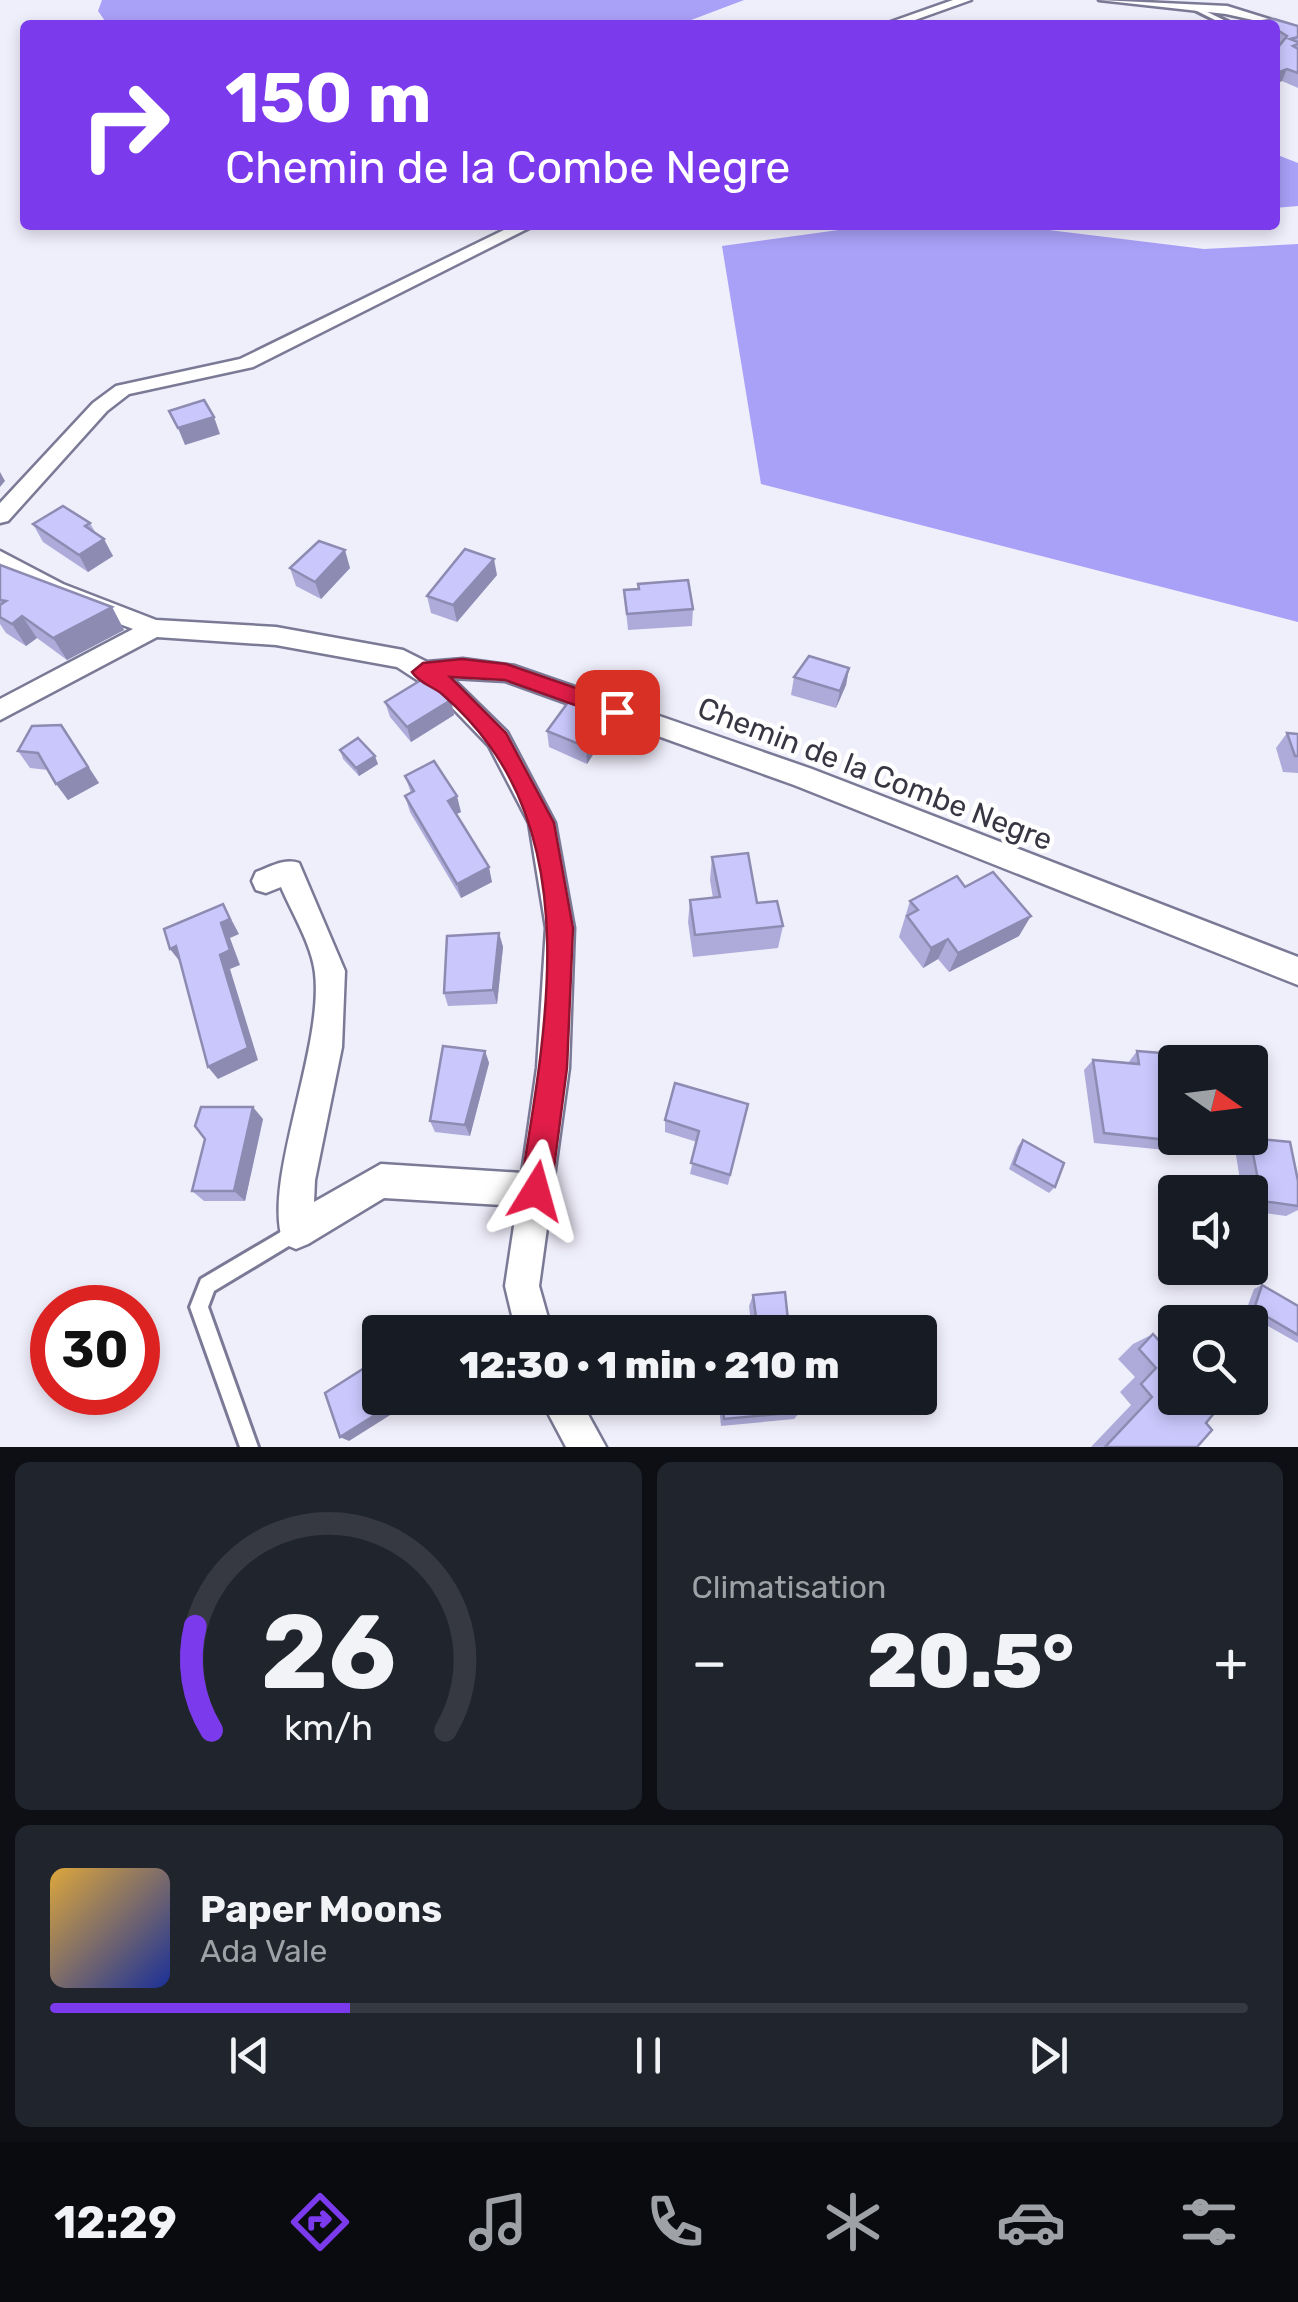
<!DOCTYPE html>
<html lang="fr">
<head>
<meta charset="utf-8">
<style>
	:root { --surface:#171b24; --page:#20242c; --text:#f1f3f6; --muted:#9ea1a6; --line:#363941; --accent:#7c3aed }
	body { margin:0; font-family:Rubik,sans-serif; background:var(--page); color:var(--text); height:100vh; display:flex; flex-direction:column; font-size:38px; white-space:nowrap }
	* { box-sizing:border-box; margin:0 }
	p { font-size:32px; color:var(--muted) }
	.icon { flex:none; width:55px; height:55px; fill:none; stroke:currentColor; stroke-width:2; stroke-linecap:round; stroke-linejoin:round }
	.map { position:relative; height:1447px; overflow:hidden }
	.panel { display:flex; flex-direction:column; gap:15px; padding:15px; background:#0d0f14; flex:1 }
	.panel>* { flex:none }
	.top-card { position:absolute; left:20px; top:20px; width:1260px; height:210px; border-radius:10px; box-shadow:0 5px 15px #0003; background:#7c3aed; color:#fff; overflow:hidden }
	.needle { width:65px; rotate:104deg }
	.controls { position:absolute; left:1158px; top:1045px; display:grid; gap:20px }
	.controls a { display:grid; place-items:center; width:110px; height:110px; border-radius:10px; background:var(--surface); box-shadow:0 5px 15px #0003; font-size:50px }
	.speed { position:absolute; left:30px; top:1285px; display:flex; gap:20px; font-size:50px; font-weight:700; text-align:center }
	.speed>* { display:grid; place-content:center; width:130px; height:130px; border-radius:50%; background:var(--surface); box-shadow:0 5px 15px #0003; line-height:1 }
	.speed .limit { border:15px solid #d22; background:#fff; color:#111 }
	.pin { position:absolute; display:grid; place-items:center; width:85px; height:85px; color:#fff; margin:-42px; border-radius:20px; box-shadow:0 5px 15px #0006 }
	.me { position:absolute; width:110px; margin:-55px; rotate:8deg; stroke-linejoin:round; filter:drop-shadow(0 0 8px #0008) }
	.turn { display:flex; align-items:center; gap:35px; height:210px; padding:0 40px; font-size:45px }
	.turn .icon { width:130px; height:130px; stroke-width:2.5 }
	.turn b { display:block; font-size:70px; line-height:85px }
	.big { font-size:75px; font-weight:800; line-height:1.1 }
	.panel .tile { flex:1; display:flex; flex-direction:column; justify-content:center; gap:15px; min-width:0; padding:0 35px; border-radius:15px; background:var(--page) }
	.panel .dial { align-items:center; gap:0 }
	.dial svg { height:260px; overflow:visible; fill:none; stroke:var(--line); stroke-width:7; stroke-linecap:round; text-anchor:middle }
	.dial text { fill:var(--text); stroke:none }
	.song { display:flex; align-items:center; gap:30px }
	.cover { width:120px; height:120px; border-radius:15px; background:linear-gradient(135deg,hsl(40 70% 55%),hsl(230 70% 35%)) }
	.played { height:10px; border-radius:5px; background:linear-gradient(90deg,var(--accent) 25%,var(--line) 25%) }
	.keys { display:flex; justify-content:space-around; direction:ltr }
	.heat { display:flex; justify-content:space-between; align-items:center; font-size:55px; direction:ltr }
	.panel .tiles { flex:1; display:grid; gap:15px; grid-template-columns:1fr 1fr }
	.tile:last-child { grid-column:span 2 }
	.trip { position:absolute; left:362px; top:1315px; width:575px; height:100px; border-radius:10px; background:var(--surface); box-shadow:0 5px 15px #0003; font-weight:800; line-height:100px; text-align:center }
	.menu { display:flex; height:160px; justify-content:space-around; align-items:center; background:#090b0e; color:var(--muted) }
	.menu .icon { width:70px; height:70px }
	.menu .current { color:var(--accent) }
	.menu b { font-size:45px; color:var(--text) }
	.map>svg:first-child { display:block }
</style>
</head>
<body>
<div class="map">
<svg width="1298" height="1447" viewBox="0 0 1298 1447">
	<rect width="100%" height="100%" fill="#efeefb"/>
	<g fill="#a9a0f8">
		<path d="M 102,0 L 744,0 L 678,25 L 108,25 L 98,11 Z"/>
		<path d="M 1275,154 L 1298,163 L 1298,206 L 1275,208 Z"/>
		<path d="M 875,225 L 1008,225 L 1204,249 L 1298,244 L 1298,622 L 761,484 L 722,246 Z"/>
	</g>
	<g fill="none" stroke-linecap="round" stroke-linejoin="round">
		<defs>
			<g id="lane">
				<path d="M 1193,5 L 1232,24 L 1233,25 L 1225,25 L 1191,8 Z"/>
				<path d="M 296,1223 L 302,1226 L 305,1232 L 302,1238 L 214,1291 L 208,1307 L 258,1447 L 240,1447 L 190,1307 L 201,1279 Z"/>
			</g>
			<g id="street">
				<path d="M 953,0 L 971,0 L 901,25 L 882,25 Z"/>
				<path d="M 1099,0 L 1227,6 L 1298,28 L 1298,36 L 1275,29 L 1275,25 L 1226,14 Z"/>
				<path d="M 514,225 L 535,225 L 253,367 L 129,394 L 107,411 L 8,521 L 0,523 L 0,503 L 93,403 L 116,386 L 240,359 Z"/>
				<path d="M 0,551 L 63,584 L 156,620 L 276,627 L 403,650 L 427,662 L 463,659 L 515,666 L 812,769 L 1298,957 L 1298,985 L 794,785 L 505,681 L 452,678 L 507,732 L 555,823 L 574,928 L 569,1068 L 539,1286 L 552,1332 L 516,1332 L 505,1286 L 517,1206 L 384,1198 L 308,1244 L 296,1249 L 284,1244 C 260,1186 324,1049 315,973 C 312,945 292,913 281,887 L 266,893 L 256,890 L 252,881 L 256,872 C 270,867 284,858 299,863 L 345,971 L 342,1047 L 315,1180 L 314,1202 L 381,1164 L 522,1173 L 537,1068 L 546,928 L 529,823 L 489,746 L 440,695 L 397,667 L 276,645 L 157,637 L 0,720 L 0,699 L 133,629 L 47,596 L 0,569 Z"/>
				<path d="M 540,1398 L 579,1398 L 606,1447 L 566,1447 Z"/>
			</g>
		</defs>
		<use href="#lane" stroke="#7b7a96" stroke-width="6"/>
		<use href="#street" stroke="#7b7a96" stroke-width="5"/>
		<use href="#lane" fill="#fff" fill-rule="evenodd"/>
		<use href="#street" fill="#fff" fill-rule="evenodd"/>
	</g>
	<g fill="#aeabda">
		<path d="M 1275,25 L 1298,26 L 1298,88 L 1282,81 L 1275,84 Z"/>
		<path d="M 90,523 L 95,532 L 113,556 L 88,572 L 43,542 L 33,524 Z"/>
		<path d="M 0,563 L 2,566 L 112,607 L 124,630 L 67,660 L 37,638 L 26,646 L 6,633 L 0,624 Z"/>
		<path d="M 290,568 L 350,568 L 321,599 L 296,586 Z"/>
		<path d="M 497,575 L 457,622 L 431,613 L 427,596 Z"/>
		<path d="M 638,584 L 693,609 L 692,626 L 628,630 L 624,590 L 638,589 Z"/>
		<path d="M 849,668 L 846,685 L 836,708 L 791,695 L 794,677 Z"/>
		<path d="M 451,700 L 454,715 L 411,742 L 390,717 L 385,702 Z"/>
		<path d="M 606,716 L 607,733 L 587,764 L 549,747 L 547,731 Z"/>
		<path d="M 61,725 L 99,783 L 68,800 L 48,770 L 30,768 L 18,751 Z"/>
		<path d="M 1287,733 L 1298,734 L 1298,773 L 1283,772 L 1276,748 Z"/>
		<path d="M 340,750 L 378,764 L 359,776 L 343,759 Z"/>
		<path d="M 405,776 L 461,812 L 456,814 L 492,882 L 461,898 L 410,812 L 405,796 L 411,793 Z"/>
		<path d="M 712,857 L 757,903 L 783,926 L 778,948 L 693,957 L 688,922 L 690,900 L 713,898 L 710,880 Z"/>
		<path d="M 965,887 L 1019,936 L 949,972 L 938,959 L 923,968 L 899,937 L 910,901 Z"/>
		<path d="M 499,933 L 503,947 L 497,1004 L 448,1006 L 444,993 Z"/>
		<path d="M 485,1051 L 489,1063 L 470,1136 L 435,1132 L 430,1121 Z"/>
		<path d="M 1137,1051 L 1177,1141 L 1166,1150 L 1094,1143 L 1084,1070 L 1093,1060 L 1128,1063 Z"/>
		<path d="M 748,1104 L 728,1185 L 690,1174 L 697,1142 L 665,1132 L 665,1120 Z"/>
		<path d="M 263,1119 L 245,1201 L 204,1201 L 192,1191 Z"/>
		<path d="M 1250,1138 L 1298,1181 L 1298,1210 L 1286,1216 L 1250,1211 L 1250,1192 L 1242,1192 L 1235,1149 Z"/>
		<path d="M 1023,1140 L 1055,1187 L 1049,1193 L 1009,1169 L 1018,1146 Z"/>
		<path d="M 1262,1285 L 1298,1306 L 1298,1343 L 1245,1313 L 1254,1289 Z"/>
		<path d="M 753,1295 L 789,1330 L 839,1332 L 752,1332 L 749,1306 Z"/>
		<path d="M 1153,1334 L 1206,1423 L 1197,1447 L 1091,1447 L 1131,1405 L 1120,1392 L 1135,1377 L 1118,1359 L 1133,1344 Z"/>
		<path d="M 718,1398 L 798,1398 L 800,1412 L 794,1419 L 721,1426 Z"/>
	</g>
	<g fill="#8d8bb1">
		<path d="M 1287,69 L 1282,81 L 1275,84 L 1277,73 Z"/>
		<path d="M 214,417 L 220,434 L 185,445 L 178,428 Z"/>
		<path d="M 0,472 L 5,481 L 0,487 Z"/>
		<path d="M 104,539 L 113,556 L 88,572 L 79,555 Z"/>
		<path d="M 345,550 L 350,568 L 321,599 L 315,582 Z"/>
		<path d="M 494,559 L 497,575 L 457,622 L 453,605 Z"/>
		<path d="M 112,607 L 124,630 L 67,660 L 53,638 Z"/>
		<path d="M 22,616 L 37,638 L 26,646 L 12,624 Z"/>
		<path d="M 849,668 L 846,685 L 836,708 L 840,691 Z"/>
		<path d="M 451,700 L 454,715 L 411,742 L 407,727 Z"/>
		<path d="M 606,716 L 607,733 L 587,764 L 586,747 Z"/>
		<path d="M 61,725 L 99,783 L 68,800 L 56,784 Z"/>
		<path d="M 375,756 L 378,764 L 359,776 L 356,768 Z"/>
		<path d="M 457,796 L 461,812 L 452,816 L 448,801 Z"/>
		<path d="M 489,867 L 492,882 L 461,898 L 457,884 Z"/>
		<path d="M 223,904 L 239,934 L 230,938 L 240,965 L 230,969 L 258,1060 L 218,1079 L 208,1067 L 220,955 Z"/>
		<path d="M 1031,916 L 1019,936 L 949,972 L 958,953 Z"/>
		<path d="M 499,933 L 503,947 L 497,1004 L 493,990 Z"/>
		<path d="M 948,939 L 938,959 L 923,968 L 931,948 Z"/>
		<path d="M 176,946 L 181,963 L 170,949 Z"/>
		<path d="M 485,1051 L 489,1063 L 470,1136 L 465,1125 Z"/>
		<path d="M 253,1107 L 263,1119 L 245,1201 L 234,1191 Z"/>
		<path d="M 402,1398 L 414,1398 L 411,1402 L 349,1441 L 340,1437 Z"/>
	</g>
	<g fill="#cac7fd" stroke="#8d8bb1" stroke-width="2.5" fill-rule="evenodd">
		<path d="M 1274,19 L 1298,26 L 1298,37 L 1290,39 L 1298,42 L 1298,44 L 1293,46 L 1298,49 L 1298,73 L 1287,69 L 1277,73 L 1275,72 L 1275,25 L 1243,25 ZM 1279,31 L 1287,36 L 1279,46 L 1276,42 Z"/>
		<path d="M 204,400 L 214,417 L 178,428 L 169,411 Z"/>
		<path d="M 63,506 L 90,523 L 85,526 L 104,539 L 79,555 L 33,524 Z"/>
		<path d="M 319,541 L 345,550 L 315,582 L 290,568 Z"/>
		<path d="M 465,549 L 494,559 L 453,605 L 427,596 Z"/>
		<path d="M 0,565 L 112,607 L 53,638 L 22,616 L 12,624 L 0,617 L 0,605 L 6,601 L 0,600 Z"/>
		<path d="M 688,580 L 693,609 L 627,614 L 624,590 L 639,589 L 638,584 Z"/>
		<path d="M 809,656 L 849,668 L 840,691 L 794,677 Z"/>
		<path d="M 426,677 L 451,700 L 407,727 L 385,702 Z"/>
		<path d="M 569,701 L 606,716 L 586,747 L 547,731 Z"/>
		<path d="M 61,725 L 88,767 L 56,784 L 38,753 L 18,751 L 32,726 Z"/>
		<path d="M 1287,733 L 1298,734 L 1298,756 L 1295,756 Z"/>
		<path d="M 358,738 L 375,756 L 356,768 L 340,750 Z"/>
		<path d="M 434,761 L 457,796 L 448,801 L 489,867 L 457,884 L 405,796 L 414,791 L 405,776 Z"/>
		<path d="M 748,853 L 757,903 L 777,901 L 783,926 L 695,935 L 690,900 L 720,897 L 712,857 Z"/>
		<path d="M 993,872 L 1031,916 L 958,953 L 948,939 L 931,948 L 907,916 L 918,910 L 910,901 L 957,876 L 965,887 Z"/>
		<path d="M 223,904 L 230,919 L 221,923 L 230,950 L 220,955 L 248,1048 L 208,1067 L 176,946 L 170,949 L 164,929 Z"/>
		<path d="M 499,933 L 493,990 L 444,993 L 447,936 Z"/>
		<path d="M 443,1046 L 485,1051 L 465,1125 L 430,1121 Z"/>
		<path d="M 1137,1051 L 1161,1053 L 1175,1129 L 1175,1138 L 1177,1138 L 1177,1141 L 1104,1133 L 1093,1060 L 1139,1064 Z"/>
		<path d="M 675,1083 L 748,1104 L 730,1175 L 691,1163 L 699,1131 L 665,1120 Z"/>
		<path d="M 201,1107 L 253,1107 L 234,1191 L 192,1191 L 205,1139 L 195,1126 Z"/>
		<path d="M 1250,1138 L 1290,1142 L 1298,1181 L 1298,1206 L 1262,1201 Z"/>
		<path d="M 1023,1140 L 1064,1163 L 1055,1187 L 1014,1164 Z"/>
		<path d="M 1262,1285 L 1298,1306 L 1298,1335 L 1254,1309 Z"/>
		<path d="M 785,1292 L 789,1330 L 837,1325 L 839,1332 L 758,1332 L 753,1295 Z"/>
		<path d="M 405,1317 L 426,1332 L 395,1332 Z"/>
		<path d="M 1153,1334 L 1175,1358 L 1175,1398 L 1210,1398 L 1219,1407 L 1206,1423 L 1212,1430 L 1197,1447 L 1105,1447 L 1152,1397 L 1141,1384 L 1156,1368 L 1139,1349 Z"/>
		<path d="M 380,1358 L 380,1398 L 402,1398 L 340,1437 L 325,1393 Z"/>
		<path d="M 722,1398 L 798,1398 L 800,1412 L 724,1419 Z"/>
	</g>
	<path fill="#e11d48" stroke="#92132f" stroke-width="2.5" d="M 462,659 L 506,664 L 625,705 L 628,712 L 617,720 L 505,680 L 450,677 L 506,733 L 554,823 L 573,928 L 567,1068 L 551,1191 L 546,1202 L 536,1206 L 525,1202 L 520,1191 C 542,1050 581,870 489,745 C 477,728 458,708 442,694 C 432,686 419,683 412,672 L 423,663 Z"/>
	<g text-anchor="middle" stroke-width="9" stroke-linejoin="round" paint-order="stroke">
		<g font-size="30" fill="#373642" stroke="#fff">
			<text transform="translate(875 774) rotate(21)" y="10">Chemin de la Combe Negre</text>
		</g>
	</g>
</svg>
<div class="controls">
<a><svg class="needle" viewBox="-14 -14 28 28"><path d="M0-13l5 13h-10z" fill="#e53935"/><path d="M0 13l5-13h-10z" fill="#9ea1a6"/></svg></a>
<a><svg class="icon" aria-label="sound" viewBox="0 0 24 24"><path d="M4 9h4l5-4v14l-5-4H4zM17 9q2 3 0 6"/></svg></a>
<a><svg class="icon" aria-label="search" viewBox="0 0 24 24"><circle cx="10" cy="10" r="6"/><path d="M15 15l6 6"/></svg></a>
</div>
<div class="speed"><div class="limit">30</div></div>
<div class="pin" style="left:617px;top:712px;background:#d93025"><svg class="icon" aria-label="arrive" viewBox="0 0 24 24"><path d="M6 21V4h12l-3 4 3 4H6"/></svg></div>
<svg class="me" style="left:536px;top:1191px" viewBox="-20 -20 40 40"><path d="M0-17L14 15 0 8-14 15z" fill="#e11d48" stroke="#fff" stroke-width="4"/></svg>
<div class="trip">12:30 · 1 min · 210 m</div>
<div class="top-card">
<div class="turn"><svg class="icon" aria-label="right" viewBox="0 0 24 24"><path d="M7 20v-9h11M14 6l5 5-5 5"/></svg><div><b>150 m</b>Chemin de la Combe Negre</div></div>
</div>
</div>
<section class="panel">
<div class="tiles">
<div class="tile dial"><svg viewBox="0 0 100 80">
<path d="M14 69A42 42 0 1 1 86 69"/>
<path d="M14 69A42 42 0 0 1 9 37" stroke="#7c3aed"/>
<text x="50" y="56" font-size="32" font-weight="700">26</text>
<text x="50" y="72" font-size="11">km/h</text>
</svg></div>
<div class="tile"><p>Climatisation</p>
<div class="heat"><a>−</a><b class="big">20.5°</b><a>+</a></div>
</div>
<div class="tile">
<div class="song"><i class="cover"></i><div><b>Paper Moons</b><p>Ada Vale</p></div></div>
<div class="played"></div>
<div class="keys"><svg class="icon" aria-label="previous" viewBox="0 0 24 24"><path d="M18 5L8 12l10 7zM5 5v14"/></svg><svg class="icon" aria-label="pause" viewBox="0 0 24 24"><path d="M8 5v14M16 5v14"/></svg><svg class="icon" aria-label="next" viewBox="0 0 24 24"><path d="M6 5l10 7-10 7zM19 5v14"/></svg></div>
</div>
</div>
</section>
<nav class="menu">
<b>12:29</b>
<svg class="icon current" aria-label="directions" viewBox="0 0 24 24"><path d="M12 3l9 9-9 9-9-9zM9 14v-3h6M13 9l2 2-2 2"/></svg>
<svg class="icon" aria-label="music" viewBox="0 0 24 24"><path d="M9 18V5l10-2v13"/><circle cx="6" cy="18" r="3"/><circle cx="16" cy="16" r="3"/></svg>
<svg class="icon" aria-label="phone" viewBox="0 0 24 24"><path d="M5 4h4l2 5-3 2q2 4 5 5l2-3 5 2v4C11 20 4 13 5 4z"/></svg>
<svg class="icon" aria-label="climate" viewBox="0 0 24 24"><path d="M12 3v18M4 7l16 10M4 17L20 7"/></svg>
<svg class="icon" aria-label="car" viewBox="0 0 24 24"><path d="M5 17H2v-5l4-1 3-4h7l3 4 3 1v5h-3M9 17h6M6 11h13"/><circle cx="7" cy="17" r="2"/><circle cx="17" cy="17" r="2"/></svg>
<svg class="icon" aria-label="filters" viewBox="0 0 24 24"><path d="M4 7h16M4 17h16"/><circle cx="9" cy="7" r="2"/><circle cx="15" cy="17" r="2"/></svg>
</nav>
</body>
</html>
